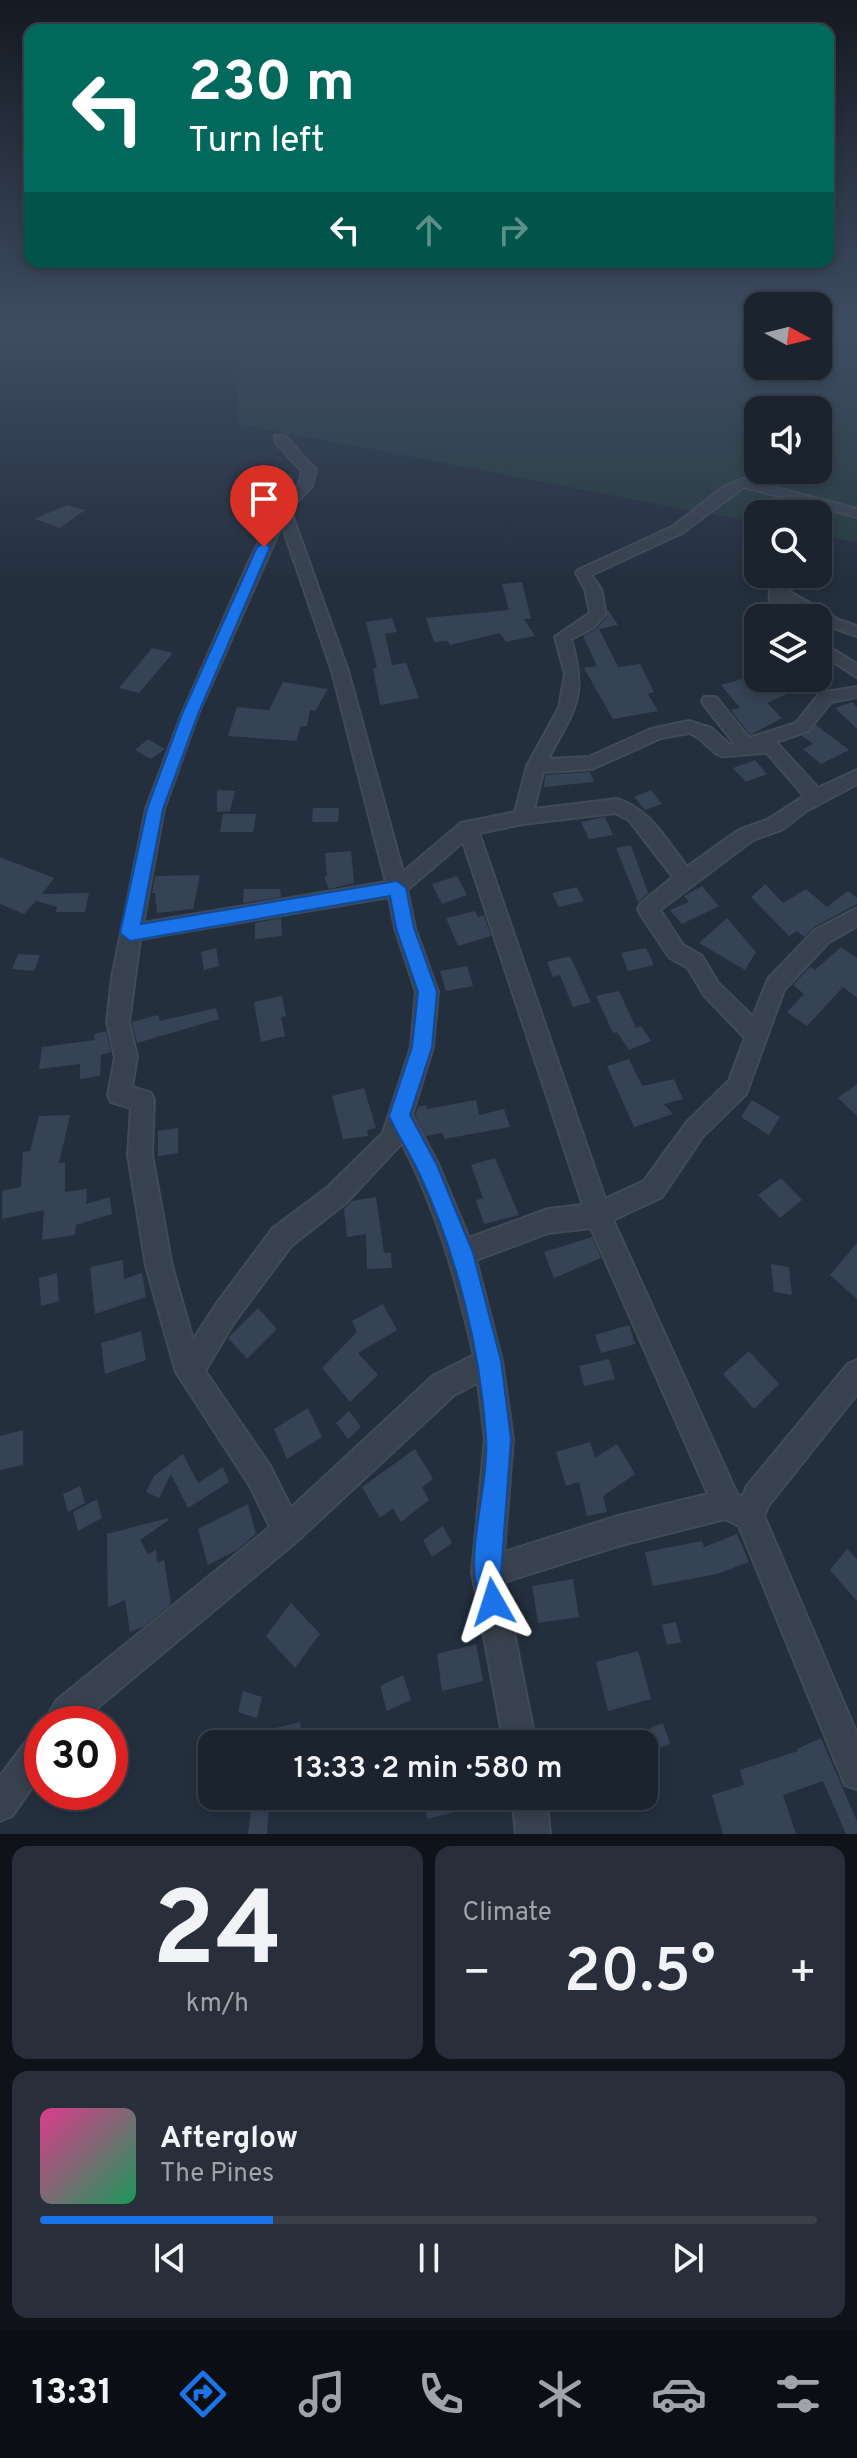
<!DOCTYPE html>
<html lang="en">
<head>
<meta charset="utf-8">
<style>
	:root { --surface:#1b232e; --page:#282f3a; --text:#f1f3f6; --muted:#a0a4aa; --line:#39404a; --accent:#1a73e8 }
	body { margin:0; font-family:Overpass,sans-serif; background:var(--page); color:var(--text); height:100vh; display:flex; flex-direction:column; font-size:30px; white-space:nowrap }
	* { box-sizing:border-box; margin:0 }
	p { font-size:26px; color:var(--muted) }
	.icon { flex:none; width:44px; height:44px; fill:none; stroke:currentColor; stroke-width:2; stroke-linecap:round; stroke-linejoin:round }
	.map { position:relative; height:1834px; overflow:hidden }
	.panel { display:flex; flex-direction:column; gap:12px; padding:12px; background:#0f1319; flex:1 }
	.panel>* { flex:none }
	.hud { position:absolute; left:24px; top:24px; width:810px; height:244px; border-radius:16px; box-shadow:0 4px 12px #0003,0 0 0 2px var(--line); background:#00695c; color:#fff; overflow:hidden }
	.needle { width:52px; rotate:97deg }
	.tools { position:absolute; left:744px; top:292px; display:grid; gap:16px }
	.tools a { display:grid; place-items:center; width:88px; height:88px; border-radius:16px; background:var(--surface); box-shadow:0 4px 12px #0003,0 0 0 2px var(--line); font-size:40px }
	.speed { position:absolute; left:24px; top:1706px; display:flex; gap:16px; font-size:40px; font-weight:700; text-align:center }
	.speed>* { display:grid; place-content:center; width:104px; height:104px; border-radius:50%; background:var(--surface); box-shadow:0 4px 12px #0003,0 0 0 2px var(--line); line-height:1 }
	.speed .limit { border:12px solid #d22; background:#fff; color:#111 }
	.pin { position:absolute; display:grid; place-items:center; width:68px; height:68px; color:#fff; margin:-82px -34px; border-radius:50% 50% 50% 0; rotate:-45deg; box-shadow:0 0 8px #0007 }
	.pin .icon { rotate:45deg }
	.me { position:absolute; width:88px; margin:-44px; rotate:354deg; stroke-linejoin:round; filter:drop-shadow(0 0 6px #0008) }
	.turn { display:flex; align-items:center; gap:28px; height:168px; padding:0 32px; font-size:36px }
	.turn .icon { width:104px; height:104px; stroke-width:2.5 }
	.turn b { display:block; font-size:56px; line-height:68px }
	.lanes { display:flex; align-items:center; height:76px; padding:0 32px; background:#0003; justify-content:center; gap:40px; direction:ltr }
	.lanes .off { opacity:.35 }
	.big { font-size:60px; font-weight:600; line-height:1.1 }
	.panel .card { flex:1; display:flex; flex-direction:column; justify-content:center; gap:12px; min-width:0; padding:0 28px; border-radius:16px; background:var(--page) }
	.panel .dial { align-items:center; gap:0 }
	.dial b { font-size:104px; line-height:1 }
	.song { display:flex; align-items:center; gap:24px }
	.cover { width:96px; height:96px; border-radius:12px; background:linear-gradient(135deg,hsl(330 70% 55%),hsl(150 70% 35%)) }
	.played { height:8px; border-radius:4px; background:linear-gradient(90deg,var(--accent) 30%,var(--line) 30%) }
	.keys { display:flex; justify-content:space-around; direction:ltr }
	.heat { display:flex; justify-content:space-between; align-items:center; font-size:44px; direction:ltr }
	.panel .tiles { flex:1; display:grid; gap:12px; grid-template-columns:1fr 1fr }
	.card:last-child { grid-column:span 2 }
	.trip { position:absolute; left:198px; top:1730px; width:460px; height:80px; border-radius:16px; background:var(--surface); box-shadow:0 4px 12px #0003,0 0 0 2px var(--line); font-weight:600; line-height:80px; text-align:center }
	.menu { display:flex; height:128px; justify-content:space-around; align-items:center; background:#0b0e12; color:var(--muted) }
	.menu .icon { width:56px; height:56px }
	.menu .on { color:var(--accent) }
	.menu b { font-size:36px; color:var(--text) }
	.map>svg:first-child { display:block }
</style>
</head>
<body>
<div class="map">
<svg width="857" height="1834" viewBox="0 0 857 1834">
	<rect width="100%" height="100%" fill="#242f3e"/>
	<path fill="#263c3f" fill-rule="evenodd" d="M 239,328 L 758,328 L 758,366 L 818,366 L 818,328 L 857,328 L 857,542 L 818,535 L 818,514 L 758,514 L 758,523 L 238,424 ZM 758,410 L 818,410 L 818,470 L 758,470 Z"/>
	<g fill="#364354">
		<path d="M 281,470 L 295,477 L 279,492 L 262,488 Z"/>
		<path d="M 67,505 L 85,510 L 60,528 L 35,519 Z"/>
		<path d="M 802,574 L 828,574 L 819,591 L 797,586 Z"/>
		<path d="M 522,582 L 531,619 L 524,619 L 535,636 L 506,642 L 500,633 L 450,645 L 448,641 L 434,642 L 426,618 L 509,610 L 502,584 Z"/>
		<path d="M 608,610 L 618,625 L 599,629 L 618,667 L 640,664 L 654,692 L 648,694 L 658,711 L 613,719 L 584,668 L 597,666 L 583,636 L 595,630 L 608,616 Z"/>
		<path d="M 392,618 L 397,632 L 385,634 L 392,665 L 406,663 L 419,698 L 380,705 L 373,668 L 377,668 L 366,622 Z"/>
		<path d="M 152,648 L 173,653 L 139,693 L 119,688 Z"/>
		<path d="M 745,678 L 771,678 L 789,693 L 767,703 L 782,718 L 750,735 L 731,710 L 740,708 L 721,685 Z"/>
		<path d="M 283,682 L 328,689 L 315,711 L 310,710 L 307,726 L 301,726 L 296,741 L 228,736 L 237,707 L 269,710 Z"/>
		<path d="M 852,702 L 857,707 L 857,729 L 835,708 Z"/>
		<path d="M 816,725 L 849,750 L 821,764 L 803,749 L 813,744 L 802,736 Z"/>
		<path d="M 148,739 L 165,749 L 151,759 L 135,750 Z"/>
		<path d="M 755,760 L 767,774 L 746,782 L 733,768 Z"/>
		<path d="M 590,772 L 594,782 L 544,787 L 545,775 Z"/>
		<path d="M 217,790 L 235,791 L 230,811 L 217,812 Z"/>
		<path d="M 651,790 L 662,804 L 645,810 L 634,797 Z"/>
		<path d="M 313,808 L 339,808 L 338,822 L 312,822 Z"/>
		<path d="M 223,814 L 256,814 L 253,832 L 220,832 Z"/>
		<path d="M 605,817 L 613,835 L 589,839 L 581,822 Z"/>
		<path d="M 631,845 L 648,893 L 638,902 L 616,848 Z"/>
		<path d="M 351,851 L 354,883 L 329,889 L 324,877 L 327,876 L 325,853 Z"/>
		<path d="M 0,857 L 54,878 L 42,894 L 89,893 L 85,912 L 56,912 L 57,907 L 36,901 L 24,914 L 0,904 Z"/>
		<path d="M 200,875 L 193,909 L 157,913 L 155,893 L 152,893 L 155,876 Z"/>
		<path d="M 457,876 L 467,895 L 442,904 L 432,884 Z"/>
		<path d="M 765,884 L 783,903 L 806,889 L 827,907 L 848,891 L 857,898 L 857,904 L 814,927 L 804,937 L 797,931 L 789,936 L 751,897 Z"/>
		<path d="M 702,886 L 719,906 L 682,924 L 670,910 L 689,902 L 684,896 Z"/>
		<path d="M 577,887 L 584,901 L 559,907 L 552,893 Z"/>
		<path d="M 244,889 L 280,889 L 281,897 L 243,903 Z"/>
		<path d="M 475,911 L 478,917 L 484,915 L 491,936 L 458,946 L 446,918 Z"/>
		<path d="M 281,918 L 282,936 L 255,939 L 255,923 Z"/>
		<path d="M 727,918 L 756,952 L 745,970 L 699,943 Z"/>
		<path d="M 841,947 L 857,958 L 857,998 L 843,987 L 807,1026 L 787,1012 L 804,994 L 793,985 L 810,967 L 815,970 Z"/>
		<path d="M 216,948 L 219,966 L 204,970 L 201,952 Z"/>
		<path d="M 646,948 L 654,965 L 628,971 L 621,953 Z"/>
		<path d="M 18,954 L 40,955 L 34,971 L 12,969 Z"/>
		<path d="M 570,956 L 591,1002 L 573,1007 L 560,975 L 553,977 L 547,962 Z"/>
		<path d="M 467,966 L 473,986 L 446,991 L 440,971 Z"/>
		<path d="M 619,991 L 636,1028 L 641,1026 L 651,1041 L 629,1050 L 617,1032 L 613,1033 L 596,996 Z"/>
		<path d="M 282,996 L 286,1016 L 281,1017 L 285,1036 L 261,1042 L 254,1002 Z"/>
		<path d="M 216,1008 L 219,1019 L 137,1043 L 132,1022 L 158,1015 L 160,1021 Z"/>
		<path d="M 106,1031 L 111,1052 L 101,1055 L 100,1076 L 80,1079 L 80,1064 L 39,1069 L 42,1047 L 95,1040 L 94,1034 Z"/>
		<path d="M 629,1059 L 642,1086 L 674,1079 L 683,1099 L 664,1104 L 673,1114 L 634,1127 L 607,1066 Z"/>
		<path d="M 857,1084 L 857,1116 L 838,1098 Z"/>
		<path d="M 364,1088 L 376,1128 L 367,1130 L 368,1136 L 343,1139 L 332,1096 Z"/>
		<path d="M 476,1100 L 479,1115 L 504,1109 L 510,1127 L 444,1139 L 443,1133 L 426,1136 L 415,1115 L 418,1107 L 426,1105 L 427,1109 Z"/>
		<path d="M 752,1100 L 780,1117 L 769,1135 L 741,1117 Z"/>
		<path d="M 70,1115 L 59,1163 L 65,1162 L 65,1192 L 87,1189 L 86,1204 L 110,1197 L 112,1214 L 76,1225 L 75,1235 L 42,1240 L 44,1210 L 2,1219 L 2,1191 L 21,1187 L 23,1152 L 30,1151 L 39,1116 Z"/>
		<path d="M 178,1128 L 178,1153 L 158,1156 L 158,1131 Z"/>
		<path d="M 495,1158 L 519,1215 L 484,1224 L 476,1200 L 483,1198 L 471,1165 Z"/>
		<path d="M 781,1178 L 802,1200 L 780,1218 L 758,1195 Z"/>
		<path d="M 376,1197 L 384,1253 L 391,1253 L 392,1268 L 367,1269 L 366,1234 L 347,1237 L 344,1209 L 352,1201 Z"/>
		<path d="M 592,1237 L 601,1258 L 554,1278 L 544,1252 Z"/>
		<path d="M 857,1243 L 857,1299 L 830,1275 Z"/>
		<path d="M 123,1260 L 124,1279 L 142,1273 L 146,1297 L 95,1314 L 90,1267 Z"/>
		<path d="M 771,1264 L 789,1267 L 792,1295 L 774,1292 Z"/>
		<path d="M 57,1273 L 59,1301 L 41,1306 L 39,1278 Z"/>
		<path d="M 383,1304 L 397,1330 L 358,1353 L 378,1375 L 350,1402 L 322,1368 L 357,1332 L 352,1321 Z"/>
		<path d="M 258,1308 L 277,1329 L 247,1359 L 228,1338 Z"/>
		<path d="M 629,1325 L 635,1344 L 601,1353 L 595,1335 Z"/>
		<path d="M 141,1331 L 146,1360 L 105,1374 L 101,1343 Z"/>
		<path d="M 749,1351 L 779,1384 L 754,1409 L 723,1374 Z"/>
		<path d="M 609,1359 L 615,1379 L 584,1386 L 579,1366 Z"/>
		<path d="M 308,1408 L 322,1437 L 287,1459 L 274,1429 Z"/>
		<path d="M 349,1411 L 361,1427 L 348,1439 L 336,1423 Z"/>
		<path d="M 23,1430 L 23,1465 L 0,1470 L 0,1436 Z"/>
		<path d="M 590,1442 L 595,1458 L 617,1444 L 635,1474 L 603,1496 L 607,1512 L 587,1516 L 579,1482 L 566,1486 L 556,1452 Z"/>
		<path d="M 415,1449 L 433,1479 L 422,1487 L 429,1500 L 401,1522 L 393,1508 L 380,1518 L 362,1487 Z"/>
		<path d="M 183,1454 L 198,1483 L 223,1467 L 229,1482 L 188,1508 L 171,1474 L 159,1498 L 146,1492 L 154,1476 Z"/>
		<path d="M 80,1486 L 85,1503 L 68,1512 L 63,1494 Z"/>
		<path d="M 97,1499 L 102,1518 L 78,1531 L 73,1512 Z"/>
		<path d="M 248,1504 L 256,1534 L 237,1550 L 208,1565 L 198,1529 Z"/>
		<path d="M 168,1518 L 169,1520 L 140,1540 L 148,1554 L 156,1550 L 157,1563 L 164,1560 L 171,1604 L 143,1627 L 130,1632 L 125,1600 L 108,1607 L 107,1534 Z"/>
		<path d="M 443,1526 L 452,1543 L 432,1557 L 423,1540 Z"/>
		<path d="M 737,1534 L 749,1562 L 717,1574 L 653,1586 L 645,1552 L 702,1541 L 704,1547 Z"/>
		<path d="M 847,1549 L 857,1559 L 857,1601 L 830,1570 Z"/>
		<path d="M 573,1579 L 579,1617 L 538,1623 L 532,1586 Z"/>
		<path d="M 291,1603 L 320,1634 L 295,1668 L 266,1636 Z"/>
		<path d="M 676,1622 L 681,1642 L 667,1645 L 662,1625 Z"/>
		<path d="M 476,1644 L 483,1681 L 442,1691 L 437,1654 Z"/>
		<path d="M 638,1651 L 651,1699 L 608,1711 L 596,1662 Z"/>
		<path d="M 403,1675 L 411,1700 L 387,1711 L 380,1686 Z"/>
		<path d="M 243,1691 L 262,1697 L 257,1718 L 238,1712 Z"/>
		<path d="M 300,1722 L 302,1744 L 232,1744 L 232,1739 Z"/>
		<path d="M 663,1723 L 670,1744 L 656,1750 L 650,1728 Z"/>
		<path d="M 821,1738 L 857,1821 L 857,1834 L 846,1834 L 823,1781 L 783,1795 L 796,1834 L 723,1834 L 712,1795 L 744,1785 L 740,1770 L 798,1751 L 797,1749 Z"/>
		<path d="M 423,1796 L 496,1796 L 497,1801 L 427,1819 Z"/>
		<path d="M 251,1809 L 269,1810 L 267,1834 L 248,1834 Z"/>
	</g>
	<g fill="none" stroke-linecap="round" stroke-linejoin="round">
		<defs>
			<g id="street">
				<path d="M 275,436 L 285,436 L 316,470 L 312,486 L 290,509 L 348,671 L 403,872 L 461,823 L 515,812 L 527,766 L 559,708 L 565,674 L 555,637 L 590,613 L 585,589 L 576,573 L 578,570 L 672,527 L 725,486 L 743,479 L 857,509 L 857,517 L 744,487 L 682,533 L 591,575 L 601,589 L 606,614 L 593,628 L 571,639 C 588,697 575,708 548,759 L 589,757 L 651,729 L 689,721 L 711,728 L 730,745 L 734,743 L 704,705 L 702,701 L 704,697 L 716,697 L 749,738 L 796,723 L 820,693 L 857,687 L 857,697 L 831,702 L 808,731 L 776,742 L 818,788 L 857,770 L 857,784 L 806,811 L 783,829 L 753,840 L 660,910 L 683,945 L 702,956 L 718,983 L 753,1017 L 768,979 L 815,930 L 857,908 L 857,926 L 829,942 L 784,990 L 746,1094 L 703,1136 L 662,1197 L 613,1220 L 737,1494 L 742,1497 L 747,1486 L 848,1364 L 857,1360 L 857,1394 L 768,1506 L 764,1516 L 857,1734 L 857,1789 L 845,1785 L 739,1526 L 725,1519 L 618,1546 L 504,1582 L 536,1744 L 504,1744 L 472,1572 L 485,1439 L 478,1382 L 453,1396 L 297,1541 L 78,1724 L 42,1724 L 57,1700 L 270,1527 L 250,1486 L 176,1372 L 146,1266 L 128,1155 L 131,1108 L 111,1102 L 108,1095 L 115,1057 L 107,1022 L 112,978 L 146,809 L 182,714 L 247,566 L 276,508 L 299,485 L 302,471 L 275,442 ZM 282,525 L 332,671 L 386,882 L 143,923 L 164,809 L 198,714 ZM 689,733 C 703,737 708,750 721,756 C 724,758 757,752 767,753 L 804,796 L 769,819 L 739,830 L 687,867 C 667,841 650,809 617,799 L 534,809 L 543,772 L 592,769 L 661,738 ZM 615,813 L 629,820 L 673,877 L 641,903 L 638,909 L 641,915 L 669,957 L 688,968 L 704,995 L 745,1038 L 729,1081 L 687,1122 L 644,1181 L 605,1199 L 479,833 L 523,824 ZM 463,842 L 583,1205 L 548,1209 L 469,1238 L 438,1164 L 412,1115 L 433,1047 L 438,992 L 415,928 L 407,890 ZM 389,897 L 395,928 L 416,992 L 411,1047 L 383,1133 L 328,1187 L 273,1228 L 215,1306 L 193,1340 L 172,1266 L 152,1155 L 154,1100 L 151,1093 L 132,1087 L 137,1057 L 129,1022 L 140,939 ZM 402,1143 C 438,1212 456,1279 474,1355 L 433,1376 L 291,1508 L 270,1466 L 205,1371 L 233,1324 L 291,1246 L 346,1203 ZM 591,1228 L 708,1494 L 618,1516 L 504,1552 L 513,1439 L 502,1361 L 476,1260 L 548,1233 Z"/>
				<path d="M 768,574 L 782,574 L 785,589 L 839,620 L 857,626 L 857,636 C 828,628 810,616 784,601 L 783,614 L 786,618 L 769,618 L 770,591 Z"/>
				<path d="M 818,640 L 857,664 L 857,677 L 818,652 Z"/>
				<path d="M 42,1730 L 42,1773 L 12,1816 L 0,1821 L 0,1776 L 31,1735 Z"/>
				<path d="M 512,1796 L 546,1796 L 550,1834 L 516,1834 Z"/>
			</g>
		</defs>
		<use href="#street" stroke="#414a57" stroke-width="4"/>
		<use href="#street" fill="#38414e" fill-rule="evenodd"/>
	</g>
	<linearGradient id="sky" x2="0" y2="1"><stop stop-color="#141a22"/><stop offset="0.56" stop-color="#3f4d63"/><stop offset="1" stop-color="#3f4d63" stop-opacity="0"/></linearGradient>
	<rect width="857" height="585" fill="url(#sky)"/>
	<path fill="#1a73e8" stroke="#114b97" stroke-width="2" d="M 264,543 L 270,547 L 198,714 L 163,809 L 141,924 L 397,881 L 406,888 L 414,928 L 437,992 L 432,1047 L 410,1115 L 437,1165 L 473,1253 L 501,1361 L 511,1439 L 501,1572 L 507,1602 L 503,1611 L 493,1615 L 483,1611 C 460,1556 490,1493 486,1436 C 480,1348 457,1255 420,1175 C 411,1155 398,1136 389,1116 L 412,1047 L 418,992 L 396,928 L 390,896 L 130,941 L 120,933 L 147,809 L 182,714 L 257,547 Z"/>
</svg>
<div class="tools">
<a><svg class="needle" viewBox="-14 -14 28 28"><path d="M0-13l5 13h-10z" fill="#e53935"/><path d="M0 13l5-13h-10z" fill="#a0a4aa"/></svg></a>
<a><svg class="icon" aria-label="sound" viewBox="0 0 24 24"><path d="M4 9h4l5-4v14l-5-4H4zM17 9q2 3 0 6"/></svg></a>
<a><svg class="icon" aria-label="search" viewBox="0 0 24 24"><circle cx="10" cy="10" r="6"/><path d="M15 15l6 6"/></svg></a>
<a><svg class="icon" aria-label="layers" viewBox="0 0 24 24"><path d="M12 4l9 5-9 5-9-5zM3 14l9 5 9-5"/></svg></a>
</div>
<div class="speed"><div class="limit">30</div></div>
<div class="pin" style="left:264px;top:547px;background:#d93025"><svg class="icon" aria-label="arrive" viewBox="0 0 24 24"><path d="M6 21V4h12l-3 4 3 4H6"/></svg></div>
<svg class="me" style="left:493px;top:1602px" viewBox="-20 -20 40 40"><path d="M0-17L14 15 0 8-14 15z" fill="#1a73e8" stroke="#fff" stroke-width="4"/></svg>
<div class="trip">13:33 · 2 min · 580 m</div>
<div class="hud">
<div class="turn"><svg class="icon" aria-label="left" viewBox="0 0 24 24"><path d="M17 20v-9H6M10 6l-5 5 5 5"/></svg><div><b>230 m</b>Turn left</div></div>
<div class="lanes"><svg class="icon" aria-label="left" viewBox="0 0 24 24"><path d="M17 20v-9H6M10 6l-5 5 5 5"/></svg><svg class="icon off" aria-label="ahead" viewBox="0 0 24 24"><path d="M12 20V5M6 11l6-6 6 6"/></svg><svg class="icon off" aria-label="right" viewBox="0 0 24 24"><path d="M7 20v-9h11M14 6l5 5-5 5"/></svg></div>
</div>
</div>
<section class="panel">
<div class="tiles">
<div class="card dial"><b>24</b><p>km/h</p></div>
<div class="card"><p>Climate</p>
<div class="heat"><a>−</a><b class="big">20.5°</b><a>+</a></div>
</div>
<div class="card">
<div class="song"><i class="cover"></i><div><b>Afterglow</b><p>The Pines</p></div></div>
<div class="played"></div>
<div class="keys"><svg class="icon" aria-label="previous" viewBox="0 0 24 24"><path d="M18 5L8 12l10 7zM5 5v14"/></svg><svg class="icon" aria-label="pause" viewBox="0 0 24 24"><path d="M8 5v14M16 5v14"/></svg><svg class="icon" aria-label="next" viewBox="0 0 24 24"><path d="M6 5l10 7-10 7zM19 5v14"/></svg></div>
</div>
</div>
</section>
<nav class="menu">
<b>13:31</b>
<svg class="icon on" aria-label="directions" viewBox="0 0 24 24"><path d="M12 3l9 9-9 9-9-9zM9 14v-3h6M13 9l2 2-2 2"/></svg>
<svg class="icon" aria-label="music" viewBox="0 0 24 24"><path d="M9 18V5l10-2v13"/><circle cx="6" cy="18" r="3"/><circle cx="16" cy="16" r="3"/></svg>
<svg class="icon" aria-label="phone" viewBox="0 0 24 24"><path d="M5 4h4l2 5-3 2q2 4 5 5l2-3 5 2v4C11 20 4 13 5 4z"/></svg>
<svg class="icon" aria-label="climate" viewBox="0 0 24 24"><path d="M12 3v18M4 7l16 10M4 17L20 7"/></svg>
<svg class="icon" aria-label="car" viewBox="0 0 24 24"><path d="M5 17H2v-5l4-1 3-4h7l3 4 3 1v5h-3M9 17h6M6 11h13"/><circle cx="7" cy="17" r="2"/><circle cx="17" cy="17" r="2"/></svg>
<svg class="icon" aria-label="filters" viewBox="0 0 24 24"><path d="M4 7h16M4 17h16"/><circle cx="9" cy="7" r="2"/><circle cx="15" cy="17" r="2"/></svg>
</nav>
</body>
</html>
